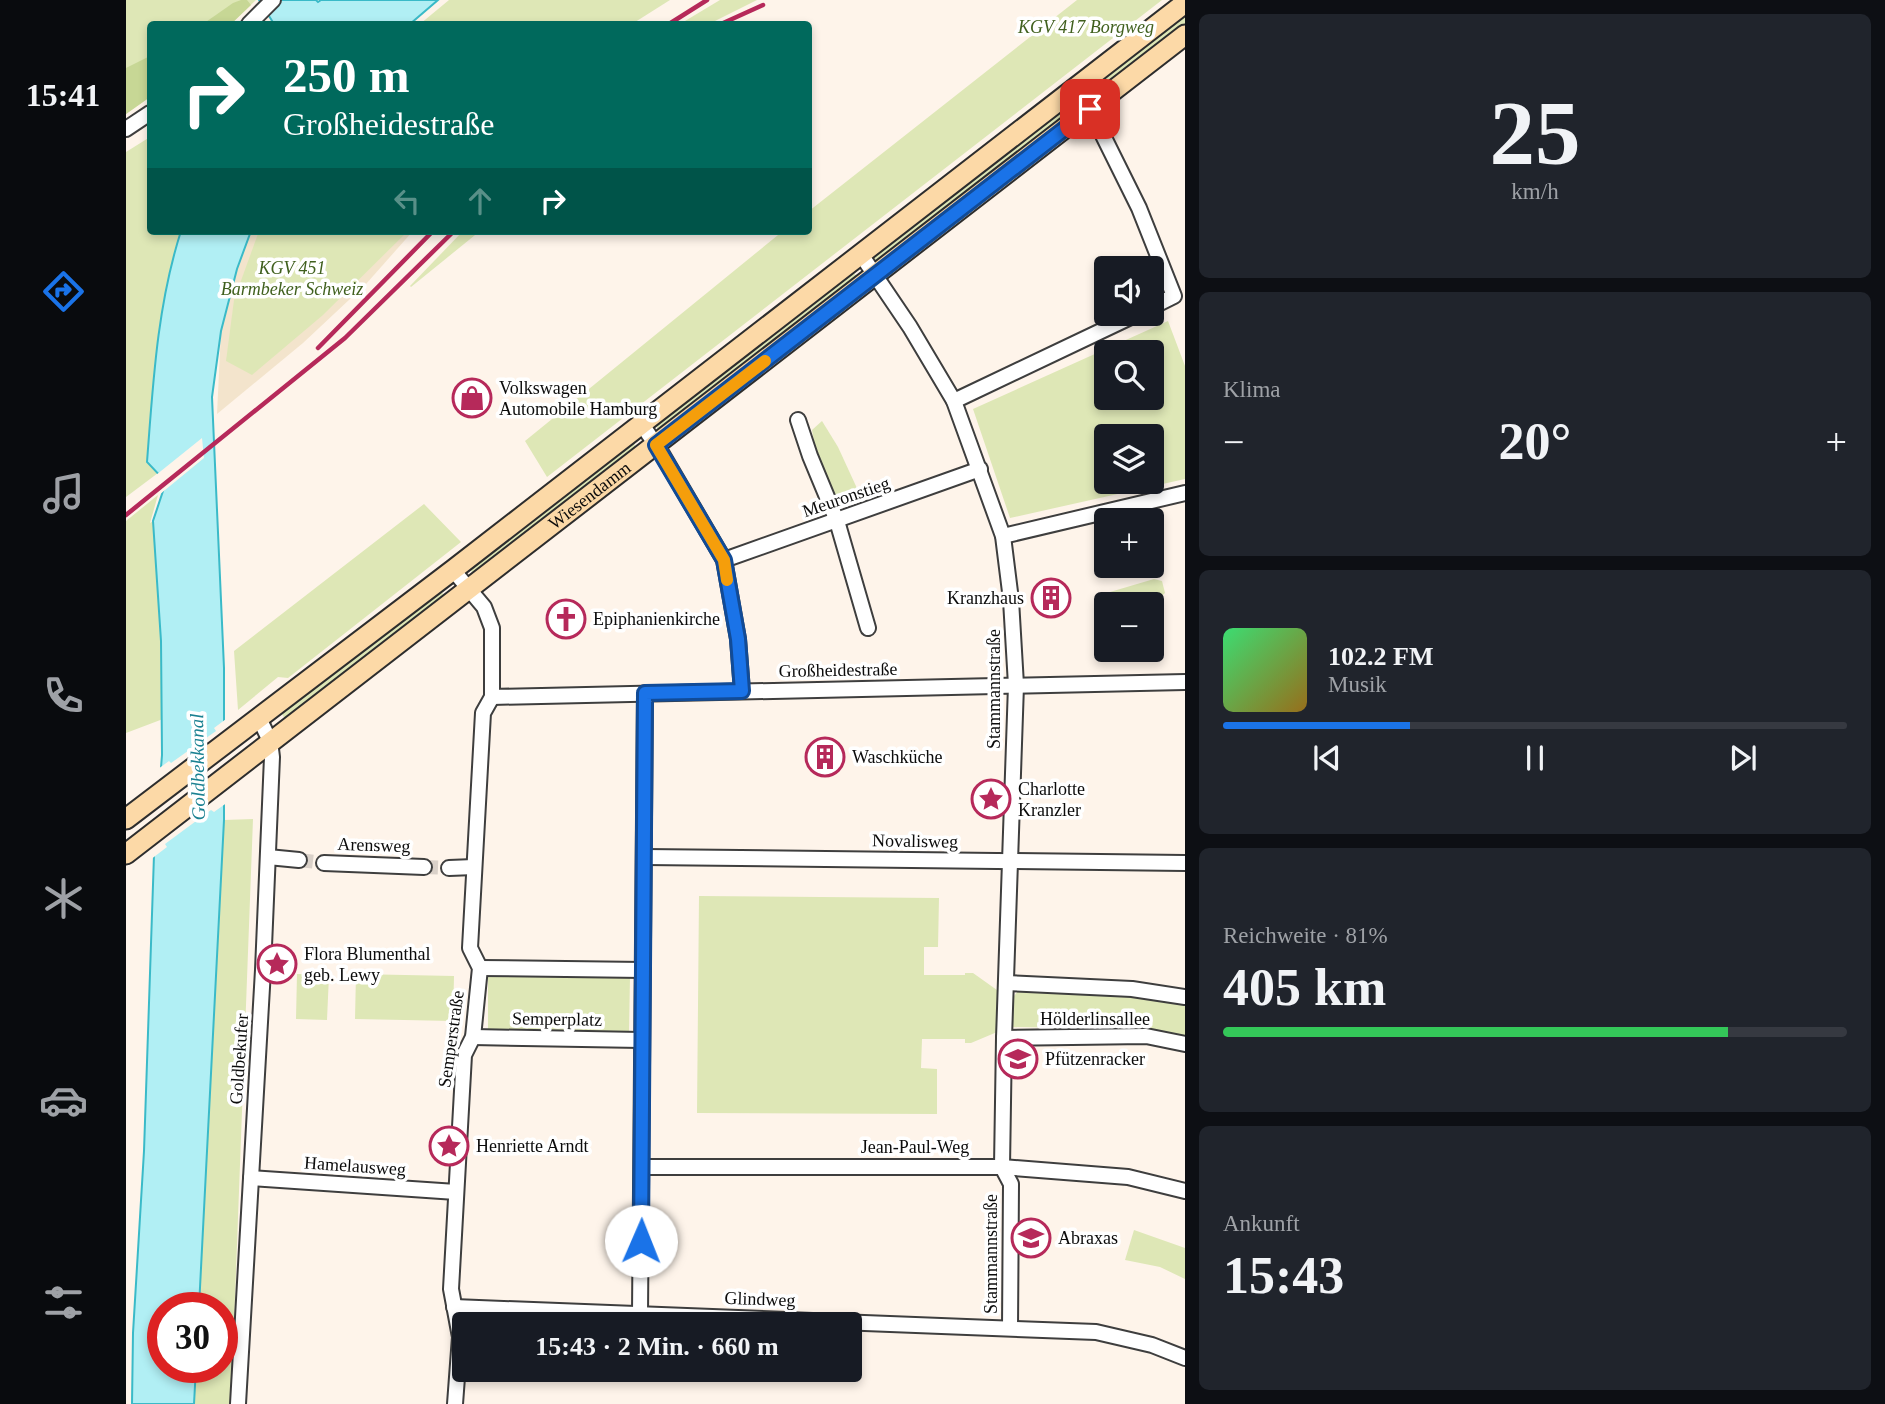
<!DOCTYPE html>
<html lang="de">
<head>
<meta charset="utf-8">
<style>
	:root { --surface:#171b24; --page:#20242c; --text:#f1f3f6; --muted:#9ea1a6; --line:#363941; --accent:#1a73e8 }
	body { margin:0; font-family:"Times New Roman",serif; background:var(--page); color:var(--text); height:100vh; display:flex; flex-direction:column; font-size:26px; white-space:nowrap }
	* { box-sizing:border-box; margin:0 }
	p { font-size:23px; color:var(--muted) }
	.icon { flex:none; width:38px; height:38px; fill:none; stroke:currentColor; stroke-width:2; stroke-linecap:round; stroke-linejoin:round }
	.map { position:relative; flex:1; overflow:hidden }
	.panel { display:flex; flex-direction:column; gap:14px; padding:14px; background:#0d0f14; width:700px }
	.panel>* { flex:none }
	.top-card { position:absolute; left:21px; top:21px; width:665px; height:214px; border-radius:7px; box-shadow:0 4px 10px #0003; background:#00695c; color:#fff; overflow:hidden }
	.tools { position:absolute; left:968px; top:256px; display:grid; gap:14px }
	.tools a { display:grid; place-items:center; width:70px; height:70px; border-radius:7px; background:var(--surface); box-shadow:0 4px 10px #0003; font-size:35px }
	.speed { position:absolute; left:21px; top:1292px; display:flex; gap:14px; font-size:35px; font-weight:700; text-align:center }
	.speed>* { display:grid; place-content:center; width:91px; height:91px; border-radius:50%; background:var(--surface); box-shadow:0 4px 10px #0003; line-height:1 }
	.speed .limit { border:10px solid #d22; background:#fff; color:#111 }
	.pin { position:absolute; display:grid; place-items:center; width:60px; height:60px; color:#fff; margin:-30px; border-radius:14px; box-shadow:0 4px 10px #0006 }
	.me { position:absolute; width:77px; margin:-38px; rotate:1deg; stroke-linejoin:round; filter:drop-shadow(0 0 5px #0008) }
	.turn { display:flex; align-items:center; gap:24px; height:147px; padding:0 21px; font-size:32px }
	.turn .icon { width:91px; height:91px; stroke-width:2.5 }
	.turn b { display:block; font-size:49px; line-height:60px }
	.lanes { display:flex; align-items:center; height:66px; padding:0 21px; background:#0003; justify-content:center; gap:35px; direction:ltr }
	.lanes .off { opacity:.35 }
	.big { font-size:52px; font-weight:600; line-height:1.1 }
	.panel .tile { flex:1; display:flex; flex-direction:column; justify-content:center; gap:10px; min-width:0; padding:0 24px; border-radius:10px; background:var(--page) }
	.panel .dial { align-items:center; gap:0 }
	.dial b { font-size:91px; line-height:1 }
	.song { display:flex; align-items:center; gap:21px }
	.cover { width:84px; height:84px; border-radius:10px; background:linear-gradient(135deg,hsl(140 70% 55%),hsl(40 70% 35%)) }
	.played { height:7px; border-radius:4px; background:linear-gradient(90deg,var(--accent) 30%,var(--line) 30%) }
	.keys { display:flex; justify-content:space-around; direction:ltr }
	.heat { display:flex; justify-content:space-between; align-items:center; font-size:38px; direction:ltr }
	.charge { height:10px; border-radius:5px; background:linear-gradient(90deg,#34c759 81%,var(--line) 0) }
	.trip { position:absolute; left:326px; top:1312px; width:410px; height:70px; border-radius:7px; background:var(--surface); box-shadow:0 4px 10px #0003; font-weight:600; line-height:70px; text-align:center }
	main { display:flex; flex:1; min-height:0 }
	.tabs { display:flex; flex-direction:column; width:126px; justify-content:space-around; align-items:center; background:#090b0e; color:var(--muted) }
	.tabs .icon { width:49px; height:49px }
	.tabs .selected { color:var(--accent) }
	.tabs b { font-size:32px; color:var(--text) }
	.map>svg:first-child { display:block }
</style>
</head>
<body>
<main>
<nav class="tabs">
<b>15:41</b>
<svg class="icon selected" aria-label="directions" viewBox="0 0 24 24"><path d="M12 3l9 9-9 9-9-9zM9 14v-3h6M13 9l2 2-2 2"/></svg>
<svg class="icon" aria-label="music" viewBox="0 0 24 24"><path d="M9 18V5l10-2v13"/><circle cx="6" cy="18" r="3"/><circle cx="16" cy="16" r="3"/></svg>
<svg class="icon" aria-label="phone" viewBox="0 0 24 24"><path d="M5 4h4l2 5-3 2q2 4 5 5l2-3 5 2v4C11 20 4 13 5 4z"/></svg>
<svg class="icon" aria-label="climate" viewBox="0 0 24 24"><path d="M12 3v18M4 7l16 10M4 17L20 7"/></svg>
<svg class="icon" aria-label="car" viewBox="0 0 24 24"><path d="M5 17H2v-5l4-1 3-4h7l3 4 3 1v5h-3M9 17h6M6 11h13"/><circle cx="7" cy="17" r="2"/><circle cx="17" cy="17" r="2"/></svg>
<svg class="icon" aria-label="filters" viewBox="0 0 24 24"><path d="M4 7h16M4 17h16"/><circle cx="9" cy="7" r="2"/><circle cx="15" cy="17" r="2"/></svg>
</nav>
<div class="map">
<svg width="1059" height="1404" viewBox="0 0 1059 1404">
	<rect width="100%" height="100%" fill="#fef4ea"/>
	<path fill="#f3e4cc" d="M 125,231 L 287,231 L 240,284 L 177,343 L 91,414 L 95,331 L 111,269 Z"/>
	<g fill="#dee7b6" fill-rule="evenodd">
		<path d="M 0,0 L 130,0 L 105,24 L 24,24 L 24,97 L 0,114 Z"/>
		<path d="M 323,0 L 544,0 L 506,24 L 294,24 Z"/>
		<path d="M 594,0 L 631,0 L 583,24 L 554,24 Z"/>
		<path d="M 951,0 L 1036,0 L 421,477 L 399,441 L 657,231 L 682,231 L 683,211 Z"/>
		<path d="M 1059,12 L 1059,26 L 974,92 L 968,82 Z"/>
		<path d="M 945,104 L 948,108 L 945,115 L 753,263 L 747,261 L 746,253 L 937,106 Z"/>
		<path d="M 24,137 L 24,231 L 55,231 C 31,306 27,384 21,462 L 32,473 L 0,497 L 0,152 Z"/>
		<path d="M 133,231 L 282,231 L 197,315 L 126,375 L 100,361 L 108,300 Z"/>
		<path d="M 337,231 L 354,231 L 285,287 L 284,286 Z"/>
		<path d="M 726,272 L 731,276 L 729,282 L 532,431 L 529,422 Z"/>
		<path d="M 1042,321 L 1059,366 L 1059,479 L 884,518 L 847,409 ZM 980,352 L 1026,352 L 1026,397 L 980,397 ZM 980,436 L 1026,436 L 1026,481 L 980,481 Z"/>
		<path d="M 696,421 L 712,447 L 735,497 L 716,506 L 711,503 L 691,460 L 686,430 Z"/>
		<path d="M 508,442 L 510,450 L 347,574 L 344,569 L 502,443 Z"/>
		<path d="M 32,495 L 24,523 L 27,521 L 35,641 L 37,719 L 0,733 L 0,521 Z"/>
		<path d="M 298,504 L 335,542 L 162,678 L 152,677 L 112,710 L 108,651 Z"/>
		<path d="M 1028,579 L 1036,581 L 1039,593 C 1027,606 994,612 983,594 L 984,592 Z"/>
		<path d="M 313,592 L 318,594 L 318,599 L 159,719 L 156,714 L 158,710 Z"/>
		<path d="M 127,819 L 105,1404 L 68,1404 L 70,1367 L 96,1367 L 96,1307 L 73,1307 L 98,820 Z"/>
		<path d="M 573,896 L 813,898 L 812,947 L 798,947 L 798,975 L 839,975 L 839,973 L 847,973 L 885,1000 L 892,991 L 1021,995 L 1059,1004 L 1059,1038 L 1015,1029 L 883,1027 L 845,1043 L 839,1043 L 839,1039 L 796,1039 L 795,1068 L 811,1069 L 811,1114 L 571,1113 Z"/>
		<path d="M 171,974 L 203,975 L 201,1020 L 170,1019 Z"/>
		<path d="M 230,974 L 328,976 L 327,1021 L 229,1019 Z"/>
		<path d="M 362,975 L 504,977 L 503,1032 L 362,1030 Z"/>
		<path d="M 1008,1230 L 1059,1248 L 1059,1279 L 1034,1267 L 999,1260 Z"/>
	</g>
	<g fill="#c7d795">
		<path d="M 115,0 L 121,0 L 125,5 L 105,24 L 77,24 L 107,3 Z"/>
		<path d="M 24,56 L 24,97 L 0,114 L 0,68 Z"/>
	</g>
	<g fill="#b1eff4" stroke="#3abac8" stroke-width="2">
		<path d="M 133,0 L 190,0 L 192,2 L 195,0 L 312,0 L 284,24 L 148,24 Z"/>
		<path d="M 55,231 L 125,231 L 111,269 L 95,331 L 86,397 L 98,668 L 98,820 L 73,1307 L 37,1307 L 37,1367 L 70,1367 L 68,1404 L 6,1404 L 7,1333 L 18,1151 L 28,855 L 36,755 L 35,641 L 27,521 L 40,482 L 21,462 C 27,384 31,306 55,231 Z"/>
	</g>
	<g fill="#fef4ea">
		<path d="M 76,438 L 78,458 L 33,495 L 36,483 L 30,475 Z"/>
		<path d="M 100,719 L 102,802 L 88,812 L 85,810 L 39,844 L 41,847 L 24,860 L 32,769 L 43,761 L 45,763 L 90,731 L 88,728 Z"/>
	</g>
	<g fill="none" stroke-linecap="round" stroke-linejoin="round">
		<g stroke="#dad1c9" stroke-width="14" stroke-dasharray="14 7" stroke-linecap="butt">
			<path d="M 173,860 L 198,863"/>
			<path d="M 298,867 L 323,868"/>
		</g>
		<defs>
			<g id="street">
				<path d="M 123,24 L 147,0"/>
				<path d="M 952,85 L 1013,208 L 1048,296 L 1026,307"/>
				<path d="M 0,129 L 24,113"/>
				<path d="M 734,253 L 784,327 L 828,401 L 877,536 L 885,600 L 890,685 L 878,1038 L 876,1167 L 885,1184 L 884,1328"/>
				<path d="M 828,401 L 1013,313"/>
				<path d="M 672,420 L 684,456 L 711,521 L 742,628"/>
				<path d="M 515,423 L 536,454 L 598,560 L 612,639 L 616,691"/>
				<path d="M 877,536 L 1059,493"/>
				<path d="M 598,560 L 854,469"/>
				<path d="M 327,570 L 358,607 L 366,628 L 366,697 L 357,713 L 344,948 L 354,968 L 347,1037 L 338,1055 L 325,1289 L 334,1337 L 329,1404"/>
				<path d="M 366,697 L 1059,682"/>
				<path d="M 142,857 L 173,860"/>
				<path d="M 519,857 L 1059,863"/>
				<path d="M 198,863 L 298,867"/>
				<path d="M 323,868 L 348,867"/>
				<path d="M 354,968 L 517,970"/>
				<path d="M 880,983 L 1006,989 L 1059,997"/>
				<path d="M 347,1037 L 515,1040"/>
				<path d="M 878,1038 L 1020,1036 L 1059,1044"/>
				<path d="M 516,1167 L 876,1167 L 1002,1177 L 1059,1191"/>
				<path d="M 125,1178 L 330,1192"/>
				<path d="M 328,1307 L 970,1332 L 1026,1345 L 1059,1358"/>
				<path d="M 514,1314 L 519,693"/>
				<path d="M 112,1404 L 137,970 L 146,757 L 144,741 L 133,718"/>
			</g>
			<g id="secondary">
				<path d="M 0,819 L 327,570 L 1059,3"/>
				<path id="s1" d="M 0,854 L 1059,35"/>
			</g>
		</defs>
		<use href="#street" stroke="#3e3e3e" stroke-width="18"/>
		<use href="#secondary" stroke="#2d2d2d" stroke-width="23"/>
		<use href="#street" stroke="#fff" stroke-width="14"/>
		<use href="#secondary" stroke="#fcd9a7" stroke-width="19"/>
		<g stroke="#b6295a" stroke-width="4.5">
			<path d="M 543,24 L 581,0"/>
			<path d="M 595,24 L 637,5"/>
			<path d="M 192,348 L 307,231"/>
			<path d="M 0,515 L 219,338 L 328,231"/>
		</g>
	</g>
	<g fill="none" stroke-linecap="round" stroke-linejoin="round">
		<defs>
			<path id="route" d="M 515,1241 L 519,693 L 616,691 L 612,639 L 598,560 L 530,445 L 964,109"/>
		</defs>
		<use href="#route" stroke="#114b97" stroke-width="18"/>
		<use href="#route" stroke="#1a73e8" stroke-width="12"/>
		<path stroke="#f59e0b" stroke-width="12" d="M 601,580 L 598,560 L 530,445 L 639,361"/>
	</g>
	<defs>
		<symbol id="shop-ring" viewBox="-11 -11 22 22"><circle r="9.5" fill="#fff" stroke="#b6295a" stroke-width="1.5"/><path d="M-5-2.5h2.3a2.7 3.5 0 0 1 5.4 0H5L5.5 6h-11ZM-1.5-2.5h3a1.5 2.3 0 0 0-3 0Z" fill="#b6295a"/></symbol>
		<symbol id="building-ring" viewBox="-11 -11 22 22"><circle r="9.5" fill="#fff" stroke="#b6295a" stroke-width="1.5"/><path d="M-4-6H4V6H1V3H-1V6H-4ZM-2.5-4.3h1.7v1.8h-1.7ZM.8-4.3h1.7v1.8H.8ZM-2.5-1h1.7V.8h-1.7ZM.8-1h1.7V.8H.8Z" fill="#b6295a"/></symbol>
		<symbol id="church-ring" viewBox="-11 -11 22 22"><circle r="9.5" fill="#fff" stroke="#b6295a" stroke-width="1.5"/><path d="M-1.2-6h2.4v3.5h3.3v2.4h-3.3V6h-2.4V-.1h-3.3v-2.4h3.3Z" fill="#b6295a"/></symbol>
		<symbol id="sight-ring" viewBox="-11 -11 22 22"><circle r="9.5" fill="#fff" stroke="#b6295a" stroke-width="1.5"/><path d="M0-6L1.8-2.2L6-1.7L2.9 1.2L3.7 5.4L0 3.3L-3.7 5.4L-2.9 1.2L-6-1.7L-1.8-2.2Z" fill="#b6295a"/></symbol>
		<symbol id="school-ring" viewBox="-11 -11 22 22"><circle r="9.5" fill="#fff" stroke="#b6295a" stroke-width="1.5"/><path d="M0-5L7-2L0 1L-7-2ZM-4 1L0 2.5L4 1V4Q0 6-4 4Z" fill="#b6295a"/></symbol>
	</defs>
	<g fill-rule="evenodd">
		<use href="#shop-ring" x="324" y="376" width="44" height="44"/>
		<use href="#building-ring" x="903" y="576" width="44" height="44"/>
		<use href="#church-ring" x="418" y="597" width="44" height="44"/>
		<use href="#building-ring" x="677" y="735" width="44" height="44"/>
		<use href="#sight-ring" x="843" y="777" width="44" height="44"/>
		<use href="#sight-ring" x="129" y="942" width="44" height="44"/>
		<use href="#school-ring" x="870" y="1037" width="44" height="44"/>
		<use href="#sight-ring" x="301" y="1124" width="44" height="44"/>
		<use href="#school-ring" x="883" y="1216" width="44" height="44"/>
	</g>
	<g text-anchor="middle" stroke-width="7" stroke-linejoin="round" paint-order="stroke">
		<g font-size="18" font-style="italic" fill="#40601e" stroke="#fff">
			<text x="960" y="33">KGV 417 Borgweg</text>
			<text x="166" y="274">KGV 451<tspan x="166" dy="21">Barmbeker Schweiz</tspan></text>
		</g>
		<g font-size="18" fill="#0b0b0b" stroke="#fff" text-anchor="start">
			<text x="373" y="394">Volkswagen<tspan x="373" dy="21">Automobile Hamburg</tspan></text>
			<text x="898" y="604" text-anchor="end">Kranzhaus</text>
			<text x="467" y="625">Epiphanienkirche</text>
			<text x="726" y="763">Waschküche</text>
			<text x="892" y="795">Charlotte<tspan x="892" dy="21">Kranzler</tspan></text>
			<text x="178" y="960">Flora Blumenthal<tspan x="178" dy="21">geb. Lewy</tspan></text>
			<text x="919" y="1065">Pfützenracker</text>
			<text x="350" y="1152">Henriette Arndt</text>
			<text x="932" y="1244">Abraxas</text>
		</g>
		<g font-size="18" fill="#0b0b0b" stroke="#fff">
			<text dy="6" stroke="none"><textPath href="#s1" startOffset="586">Wiesendamm</textPath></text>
			<text transform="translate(720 497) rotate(-19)" y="6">Meuronstieg</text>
			<text transform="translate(712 670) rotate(-1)" y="6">Großheidestraße</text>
			<text transform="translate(868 689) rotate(-90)" y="6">Stammannstraße</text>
			<text transform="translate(789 841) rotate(1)" y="6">Novalisweg</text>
			<text transform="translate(248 845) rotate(2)" y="6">Arensweg</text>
			<text transform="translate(431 1019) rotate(1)" y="6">Semperplatz</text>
			<text x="969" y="1025">Hölderlinsallee</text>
			<text transform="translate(325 1039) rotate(-82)" y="6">Semperstraße</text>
			<text transform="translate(113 1059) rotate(-86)" y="6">Goldbekufer</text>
			<text x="789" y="1153">Jean-Paul-Weg</text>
			<text transform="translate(229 1166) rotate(4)" y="6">Hamelausweg</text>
			<text transform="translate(865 1254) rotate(-90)" y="6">Stammannstraße</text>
			<text transform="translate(634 1299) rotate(2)" y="6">Glindweg</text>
		</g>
		<g font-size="19" font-style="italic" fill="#1a8191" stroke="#fff">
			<text transform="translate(71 767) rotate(-91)" y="7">Goldbekkanal</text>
		</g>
	</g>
</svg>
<div class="tools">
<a><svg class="icon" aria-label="sound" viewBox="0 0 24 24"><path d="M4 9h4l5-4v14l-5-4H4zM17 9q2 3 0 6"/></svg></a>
<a><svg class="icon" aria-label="search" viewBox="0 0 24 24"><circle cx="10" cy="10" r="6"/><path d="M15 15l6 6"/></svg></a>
<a><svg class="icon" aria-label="layers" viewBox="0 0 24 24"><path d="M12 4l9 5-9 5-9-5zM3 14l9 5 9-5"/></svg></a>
<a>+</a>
<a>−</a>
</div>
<div class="speed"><div class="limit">30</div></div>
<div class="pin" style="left:964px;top:109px;background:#d93025"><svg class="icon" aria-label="arrive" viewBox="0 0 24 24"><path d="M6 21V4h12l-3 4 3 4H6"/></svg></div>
<svg class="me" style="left:515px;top:1241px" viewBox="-20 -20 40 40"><circle r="19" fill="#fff"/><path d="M0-13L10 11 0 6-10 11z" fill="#1a73e8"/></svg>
<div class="trip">15:43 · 2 Min. · 660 m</div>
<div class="top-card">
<div class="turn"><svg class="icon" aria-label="right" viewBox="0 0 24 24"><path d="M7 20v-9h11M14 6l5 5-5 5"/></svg><div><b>250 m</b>Großheidestraße</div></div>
<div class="lanes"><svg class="icon off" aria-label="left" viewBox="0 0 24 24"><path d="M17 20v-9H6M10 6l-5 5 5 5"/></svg><svg class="icon off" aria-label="ahead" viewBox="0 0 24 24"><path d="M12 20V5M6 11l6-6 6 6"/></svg><svg class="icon" aria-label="right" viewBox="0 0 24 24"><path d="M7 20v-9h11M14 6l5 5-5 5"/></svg></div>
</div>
</div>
<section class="panel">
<div class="tile dial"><b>25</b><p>km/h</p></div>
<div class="tile"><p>Klima</p>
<div class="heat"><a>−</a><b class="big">20°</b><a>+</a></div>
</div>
<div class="tile">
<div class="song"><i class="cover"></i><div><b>102.2 FM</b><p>Musik</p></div></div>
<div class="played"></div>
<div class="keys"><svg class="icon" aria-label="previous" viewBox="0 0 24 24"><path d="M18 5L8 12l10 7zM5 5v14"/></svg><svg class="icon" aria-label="pause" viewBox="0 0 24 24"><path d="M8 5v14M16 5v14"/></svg><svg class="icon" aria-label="next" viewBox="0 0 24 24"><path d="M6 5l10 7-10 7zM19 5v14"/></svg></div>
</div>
<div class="tile"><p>Reichweite · 81%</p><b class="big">405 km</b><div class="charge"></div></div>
<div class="tile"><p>Ankunft</p><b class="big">15:43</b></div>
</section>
</main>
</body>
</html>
